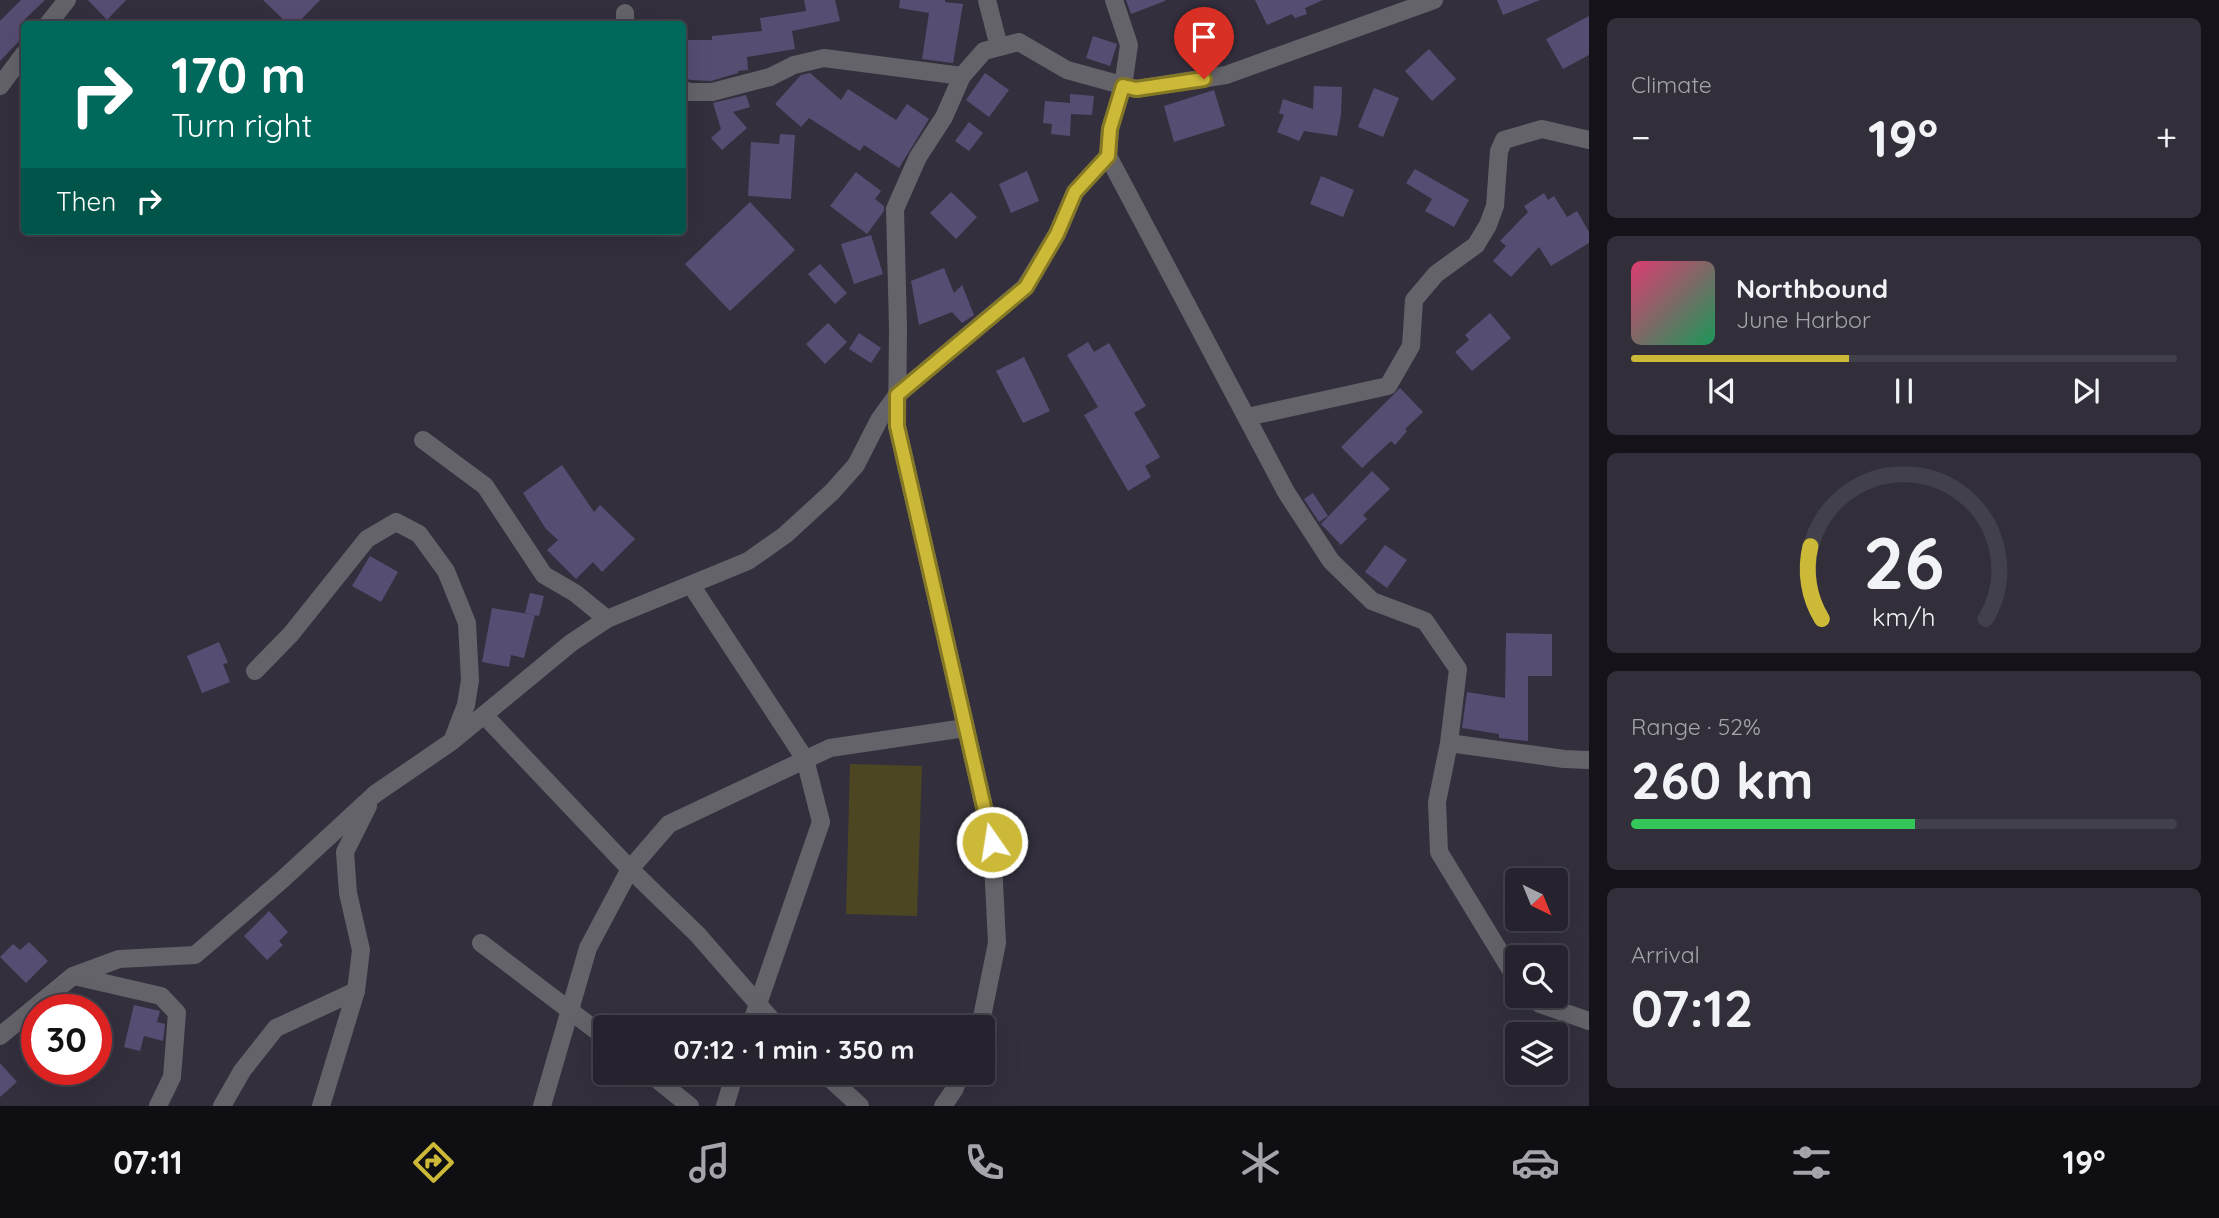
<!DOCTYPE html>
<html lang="en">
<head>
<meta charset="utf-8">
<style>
	:root { --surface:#26232e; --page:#322f3a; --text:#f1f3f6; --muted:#a4a4aa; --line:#42404a; --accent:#cdb938 }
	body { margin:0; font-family:Quicksand,sans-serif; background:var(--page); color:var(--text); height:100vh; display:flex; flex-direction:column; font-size:26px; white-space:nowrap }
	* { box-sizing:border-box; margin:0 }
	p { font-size:23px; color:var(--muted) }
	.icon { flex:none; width:38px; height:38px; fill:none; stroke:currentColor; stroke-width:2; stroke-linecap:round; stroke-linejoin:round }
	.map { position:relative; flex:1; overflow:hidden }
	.panel { display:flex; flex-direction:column; gap:18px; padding:18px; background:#151319; width:630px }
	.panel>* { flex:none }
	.top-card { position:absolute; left:21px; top:21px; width:665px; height:214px; border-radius:7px; box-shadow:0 7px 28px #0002,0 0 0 2px var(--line); background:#00695c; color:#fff; overflow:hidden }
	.needle { width:46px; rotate:137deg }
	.controls { position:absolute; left:1505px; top:868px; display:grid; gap:14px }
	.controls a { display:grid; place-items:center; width:63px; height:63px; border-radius:7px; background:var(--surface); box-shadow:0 7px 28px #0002,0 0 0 2px var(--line); font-size:35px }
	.speed { position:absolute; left:21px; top:994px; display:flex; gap:14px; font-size:35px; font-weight:700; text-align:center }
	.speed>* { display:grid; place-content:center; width:91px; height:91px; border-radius:50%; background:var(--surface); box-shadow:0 7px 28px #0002,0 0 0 2px var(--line); line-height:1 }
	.speed .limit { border:10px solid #d22; background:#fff; color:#111 }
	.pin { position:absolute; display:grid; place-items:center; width:60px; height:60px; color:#fff; margin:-72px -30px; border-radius:50% 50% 50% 0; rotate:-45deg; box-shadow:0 0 7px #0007 }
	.pin .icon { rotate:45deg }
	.me { position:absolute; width:77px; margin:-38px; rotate:347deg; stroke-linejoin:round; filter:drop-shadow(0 0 5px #0008) }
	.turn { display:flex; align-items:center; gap:24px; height:147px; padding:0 35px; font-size:32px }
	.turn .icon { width:91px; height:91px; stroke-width:2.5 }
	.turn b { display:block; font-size:49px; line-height:60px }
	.then { display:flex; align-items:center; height:66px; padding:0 35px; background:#0003; gap:14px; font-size:26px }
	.big { font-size:52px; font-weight:700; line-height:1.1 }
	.panel .widget { flex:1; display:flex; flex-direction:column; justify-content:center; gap:10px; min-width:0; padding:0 24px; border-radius:10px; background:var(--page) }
	.panel .dial { align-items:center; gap:0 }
	.dial svg { height:182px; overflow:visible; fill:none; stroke:var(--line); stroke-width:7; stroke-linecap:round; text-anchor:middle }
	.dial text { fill:var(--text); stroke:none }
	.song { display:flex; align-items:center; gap:21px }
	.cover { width:84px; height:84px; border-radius:10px; background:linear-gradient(135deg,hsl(340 70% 55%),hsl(150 70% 35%)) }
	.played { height:7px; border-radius:4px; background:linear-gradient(90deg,var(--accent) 40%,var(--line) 40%) }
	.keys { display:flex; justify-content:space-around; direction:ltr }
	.heat { display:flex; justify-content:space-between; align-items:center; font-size:38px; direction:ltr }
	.charge { height:10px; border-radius:5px; background:linear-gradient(90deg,#34c759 52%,var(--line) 0) }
	.trip { position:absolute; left:593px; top:1015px; width:402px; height:70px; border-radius:7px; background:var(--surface); box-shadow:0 7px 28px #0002,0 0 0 2px var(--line); font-weight:700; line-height:70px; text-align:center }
	.tab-bar { display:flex; height:112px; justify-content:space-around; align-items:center; background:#0f0e12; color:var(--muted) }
	.tab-bar .icon { width:49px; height:49px }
	.tab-bar .current { color:var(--accent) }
	.tab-bar b { font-size:32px; color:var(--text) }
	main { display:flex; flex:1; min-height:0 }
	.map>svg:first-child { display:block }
</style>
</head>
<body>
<main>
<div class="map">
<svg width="1589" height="1106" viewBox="0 0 1589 1106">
	<rect width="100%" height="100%" fill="#332f3d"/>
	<path fill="#4c4622" d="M 850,764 L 922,766 L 917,916 L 846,914 Z"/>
	<g fill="#574d73">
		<path d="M 21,0 L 45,0 L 24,20 L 24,36 L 0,61 L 0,21 Z"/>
		<path d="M 88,0 L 126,0 L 107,20 Z"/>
		<path d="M 263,0 L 320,0 L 297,24 L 288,24 Z"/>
		<path d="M 804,0 L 835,0 L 840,21 L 792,31 L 795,49 L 747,57 L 748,70 L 738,71 L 738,73 L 711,81 L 691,80 L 682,78 L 682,40 L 712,40 L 712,36 L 762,31 L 760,18 L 806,11 Z"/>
		<path d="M 900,0 L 945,0 L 945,2 L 963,4 L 953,63 L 922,59 L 929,13 L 899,8 Z"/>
		<path d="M 1126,0 L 1165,0 L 1165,1 L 1131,14 Z"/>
		<path d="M 1255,0 L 1323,0 L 1305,8 L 1307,14 L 1295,18 L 1292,14 L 1267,25 Z"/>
		<path d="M 1497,0 L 1540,0 L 1503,15 Z"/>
		<path d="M 1209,9 L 1213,19 L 1223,15 L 1230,36 L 1195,49 L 1184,18 Z"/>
		<path d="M 1589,16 L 1589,55 L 1563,69 L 1546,39 Z"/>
		<path d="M 1093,36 L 1117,44 L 1110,66 L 1086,58 Z"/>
		<path d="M 1429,49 L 1456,79 L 1432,101 L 1405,71 Z"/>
		<path d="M 810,73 L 841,100 L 848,89 L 896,120 L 907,104 L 929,119 L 899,168 L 864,145 L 860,151 L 809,118 L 801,127 L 775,104 L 801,75 Z"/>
		<path d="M 985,73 L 1009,90 L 989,117 L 966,100 Z"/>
		<path d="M 1314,86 L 1342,87 L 1341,115 L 1337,136 L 1304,131 L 1299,141 L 1277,132 L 1284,115 L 1279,113 L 1283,99 L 1313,109 Z"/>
		<path d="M 1374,88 L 1399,98 L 1383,137 L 1358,127 Z"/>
		<path d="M 1214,90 L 1225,126 L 1174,142 L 1164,106 Z"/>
		<path d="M 1070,94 L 1094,96 L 1092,115 L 1071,114 L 1070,136 L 1051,134 L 1052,124 L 1043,123 L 1045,101 L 1070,103 Z"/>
		<path d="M 746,95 L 750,107 L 733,112 L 747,128 L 722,150 L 711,138 L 721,129 L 713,103 Z"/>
		<path d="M 969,122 L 983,133 L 969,151 L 955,141 Z"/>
		<path d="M 780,134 L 795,135 L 791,199 L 748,196 L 751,142 L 779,144 Z"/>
		<path d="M 1415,169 L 1469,200 L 1454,227 L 1425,211 L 1432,199 L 1406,183 Z"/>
		<path d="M 1027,171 L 1039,201 L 1011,213 L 999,184 Z"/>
		<path d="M 856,172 L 881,191 L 875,199 L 884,206 L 884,211 L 867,234 L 830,206 Z"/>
		<path d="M 1321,176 L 1354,190 L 1343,217 L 1310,204 Z"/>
		<path d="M 951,192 L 977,217 L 956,239 L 930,213 Z"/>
		<path d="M 1544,193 L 1548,200 L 1554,196 L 1567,217 L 1577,211 L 1589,232 L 1589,243 L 1551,266 L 1539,247 L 1511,277 L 1493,261 L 1506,246 L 1500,241 L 1528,212 L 1524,206 Z"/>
		<path d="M 750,202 L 795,250 L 730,311 L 685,264 Z"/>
		<path d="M 871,235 L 883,274 L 854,284 L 841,244 Z"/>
		<path d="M 820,264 L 847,293 L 835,304 L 808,274 Z"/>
		<path d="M 944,268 L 954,293 L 962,285 L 974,315 L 962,323 L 952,312 L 919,325 L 911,281 Z"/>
		<path d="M 1490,313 L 1511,338 L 1472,371 L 1455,352 L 1469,340 L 1465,335 Z"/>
		<path d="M 828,323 L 847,342 L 825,364 L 806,344 Z"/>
		<path d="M 859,333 L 881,348 L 871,363 L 849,349 Z"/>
		<path d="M 1088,342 L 1094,352 L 1109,343 L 1146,406 L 1134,413 L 1160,457 L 1145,466 L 1151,477 L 1128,491 L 1084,415 L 1098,407 L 1067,355 Z"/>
		<path d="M 1024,357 L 1050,411 L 1023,423 L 996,371 Z"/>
		<path d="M 1400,388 L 1423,412 L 1405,429 L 1407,431 L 1395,445 L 1391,441 L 1362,468 L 1341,447 Z"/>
		<path d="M 562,465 L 594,512 L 600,505 L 635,539 L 602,572 L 593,562 L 576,579 L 547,550 L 558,540 L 546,529 L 523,493 Z"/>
		<path d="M 1372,471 L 1390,489 L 1363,515 L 1367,519 L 1341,545 L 1321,524 Z"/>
		<path d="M 1313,493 L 1328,516 L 1319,522 L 1304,499 Z"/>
		<path d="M 1385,545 L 1407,560 L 1387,588 L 1365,572 Z"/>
		<path d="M 370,556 L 398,572 L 381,602 L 352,586 Z"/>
		<path d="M 530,593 L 544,596 L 539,616 L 525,613 Z"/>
		<path d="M 492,608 L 535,615 L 524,658 L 511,655 L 509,667 L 482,662 Z"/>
		<path d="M 1506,633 L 1552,634 L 1552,676 L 1528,676 L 1528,741 L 1499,738 L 1499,734 L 1462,728 L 1467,692 L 1505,698 Z"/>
		<path d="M 219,642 L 228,663 L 223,664 L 230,682 L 202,693 L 187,656 Z"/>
		<path d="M 269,911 L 288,932 L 279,941 L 283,945 L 267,960 L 244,936 Z"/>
		<path d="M 29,942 L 48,961 L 26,983 L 0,957 L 13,944 L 20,950 Z"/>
		<path d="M 134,1005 L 160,1011 L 157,1022 L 165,1024 L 163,1041 L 144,1036 L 140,1051 L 124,1047 Z"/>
		<path d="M 0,1063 L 17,1082 L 0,1097 Z"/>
	</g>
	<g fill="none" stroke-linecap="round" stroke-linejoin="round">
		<g stroke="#65636a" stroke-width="18">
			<path d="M 987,0 L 999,47"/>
			<path d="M 625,13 L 625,24"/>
			<path d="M 48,24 L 67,0"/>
			<path d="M 0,86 L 24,54"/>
			<path d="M 682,89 L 689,92 L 712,92 L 770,77 L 794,65 L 824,58 L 962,76"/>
			<path d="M 1108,156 L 1110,129 L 1123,86 L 1129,45 L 1114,0"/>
			<path d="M 1247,417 L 1388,386 L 1411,346 L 1414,300 L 1436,274 L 1476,245 L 1488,225 L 1495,206 L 1499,151 L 1504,140 L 1542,129 L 1589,140"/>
			<path d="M 423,440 L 485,486 L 544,575 L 575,593 L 607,619"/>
			<path d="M 691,585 L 805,759 L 821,822 L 750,1027"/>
			<path d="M 255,671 L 291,634 L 367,539 L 396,522 L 419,534 L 446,571 L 467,623 L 470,680 L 466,705 L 453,739"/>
			<path d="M 484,715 L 630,869 L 698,935 L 778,1027"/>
			<path d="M 1449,743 L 1564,759 L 1589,760"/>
			<path d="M 481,943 L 606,1038"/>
			<path d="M 74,976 L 161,996 L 177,1013 L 172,1077 L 158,1106"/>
			<path d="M 1531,996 L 1540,1004 L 1589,1021"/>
			<path d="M 980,1027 L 997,943 L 992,842 L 897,426 L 898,328 L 895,209 L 918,157 L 944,117 L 962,76 L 984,51 L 1019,42 L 1067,70 L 1136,89 L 1226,75 L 1434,0"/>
			<path d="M 0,1036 L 73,976 L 119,959 L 195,955 L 283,879 L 375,794 L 451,742 L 571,643 L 607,619 L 748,561 L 785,535 L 832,492 L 856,465 L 879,420 L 897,395 L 1025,287 L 1057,234 L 1075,192 L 1108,156 L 1286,492 L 1331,561 L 1372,601 L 1425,621 L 1458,669 L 1449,743 L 1437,802 L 1439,852 L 1517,980"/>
			<path d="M 649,1073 L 690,1106"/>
			<path d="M 824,1073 L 860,1106"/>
			<path d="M 222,1106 L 242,1071 L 276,1028 L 356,991"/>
			<path d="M 321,1106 L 356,991 L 361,950 L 348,893 L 345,852 L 368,806"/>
			<path d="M 542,1106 L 588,948 L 630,869 L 669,824 L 830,748 L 965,728"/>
			<path d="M 725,1106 L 735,1073"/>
			<path d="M 943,1106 L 954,1090 L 961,1073"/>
		</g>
	</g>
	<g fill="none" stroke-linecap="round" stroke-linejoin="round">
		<defs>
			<path id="route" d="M 992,842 L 897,426 L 897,395 L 1026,287 L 1057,234 L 1075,192 L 1108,156 L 1110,129 L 1123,86 L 1136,89 L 1204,79"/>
		</defs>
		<use href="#route" stroke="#857824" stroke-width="18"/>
		<use href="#route" stroke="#cdb938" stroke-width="12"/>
	</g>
</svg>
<div class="controls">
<a><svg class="needle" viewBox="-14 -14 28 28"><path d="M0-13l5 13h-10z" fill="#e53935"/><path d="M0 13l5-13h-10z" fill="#a4a4aa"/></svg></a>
<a><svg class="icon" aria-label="search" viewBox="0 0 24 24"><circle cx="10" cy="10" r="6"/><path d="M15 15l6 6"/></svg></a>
<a><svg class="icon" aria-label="layers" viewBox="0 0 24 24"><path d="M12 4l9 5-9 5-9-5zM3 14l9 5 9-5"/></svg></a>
</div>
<div class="speed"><div class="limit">30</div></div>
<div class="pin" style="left:1204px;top:79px;background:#d93025"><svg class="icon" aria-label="arrive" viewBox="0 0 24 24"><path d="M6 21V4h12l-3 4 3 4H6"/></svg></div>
<svg class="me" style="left:992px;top:842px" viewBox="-20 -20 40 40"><circle r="17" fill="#cdb938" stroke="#fff" stroke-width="3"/><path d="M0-11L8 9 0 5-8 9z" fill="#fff"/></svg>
<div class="trip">07:12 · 1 min · 350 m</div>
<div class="top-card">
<div class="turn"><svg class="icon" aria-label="right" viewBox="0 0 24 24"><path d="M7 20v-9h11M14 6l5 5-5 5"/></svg><div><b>170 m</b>Turn right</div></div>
<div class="then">Then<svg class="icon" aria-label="right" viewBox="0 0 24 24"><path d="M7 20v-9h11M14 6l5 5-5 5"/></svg></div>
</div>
</div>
<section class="panel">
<div class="widget"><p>Climate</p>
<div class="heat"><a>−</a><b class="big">19°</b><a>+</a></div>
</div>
<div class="widget">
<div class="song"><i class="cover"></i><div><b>Northbound</b><p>June Harbor</p></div></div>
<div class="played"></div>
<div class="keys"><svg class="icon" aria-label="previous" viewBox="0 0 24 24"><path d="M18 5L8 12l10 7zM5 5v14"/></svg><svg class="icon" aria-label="pause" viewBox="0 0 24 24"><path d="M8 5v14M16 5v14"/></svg><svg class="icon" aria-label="next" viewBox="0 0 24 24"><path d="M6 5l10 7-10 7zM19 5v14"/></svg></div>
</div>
<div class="widget dial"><svg viewBox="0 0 100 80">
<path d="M14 69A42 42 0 1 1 86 69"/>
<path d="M14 69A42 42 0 0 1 9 37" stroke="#cdb938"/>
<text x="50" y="56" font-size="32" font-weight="700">26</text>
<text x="50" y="72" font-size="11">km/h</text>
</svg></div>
<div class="widget"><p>Range · 52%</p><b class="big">260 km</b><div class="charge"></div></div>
<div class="widget"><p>Arrival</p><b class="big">07:12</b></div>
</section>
</main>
<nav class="tab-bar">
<b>07:11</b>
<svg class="icon current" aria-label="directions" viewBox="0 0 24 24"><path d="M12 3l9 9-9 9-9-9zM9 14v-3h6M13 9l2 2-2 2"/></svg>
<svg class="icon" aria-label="music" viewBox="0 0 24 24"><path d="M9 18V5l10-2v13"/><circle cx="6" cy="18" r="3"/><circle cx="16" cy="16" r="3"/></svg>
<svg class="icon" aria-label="phone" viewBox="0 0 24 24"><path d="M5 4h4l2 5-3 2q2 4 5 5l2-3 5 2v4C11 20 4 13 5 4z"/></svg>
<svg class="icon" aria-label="climate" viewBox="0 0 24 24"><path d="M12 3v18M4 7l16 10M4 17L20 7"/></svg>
<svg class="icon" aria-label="car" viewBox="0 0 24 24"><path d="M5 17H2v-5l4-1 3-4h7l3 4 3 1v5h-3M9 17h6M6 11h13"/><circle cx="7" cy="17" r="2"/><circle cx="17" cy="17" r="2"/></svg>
<svg class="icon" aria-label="filters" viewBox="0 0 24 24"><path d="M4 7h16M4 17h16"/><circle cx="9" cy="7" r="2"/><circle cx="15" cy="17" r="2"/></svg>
<b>19°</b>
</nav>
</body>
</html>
